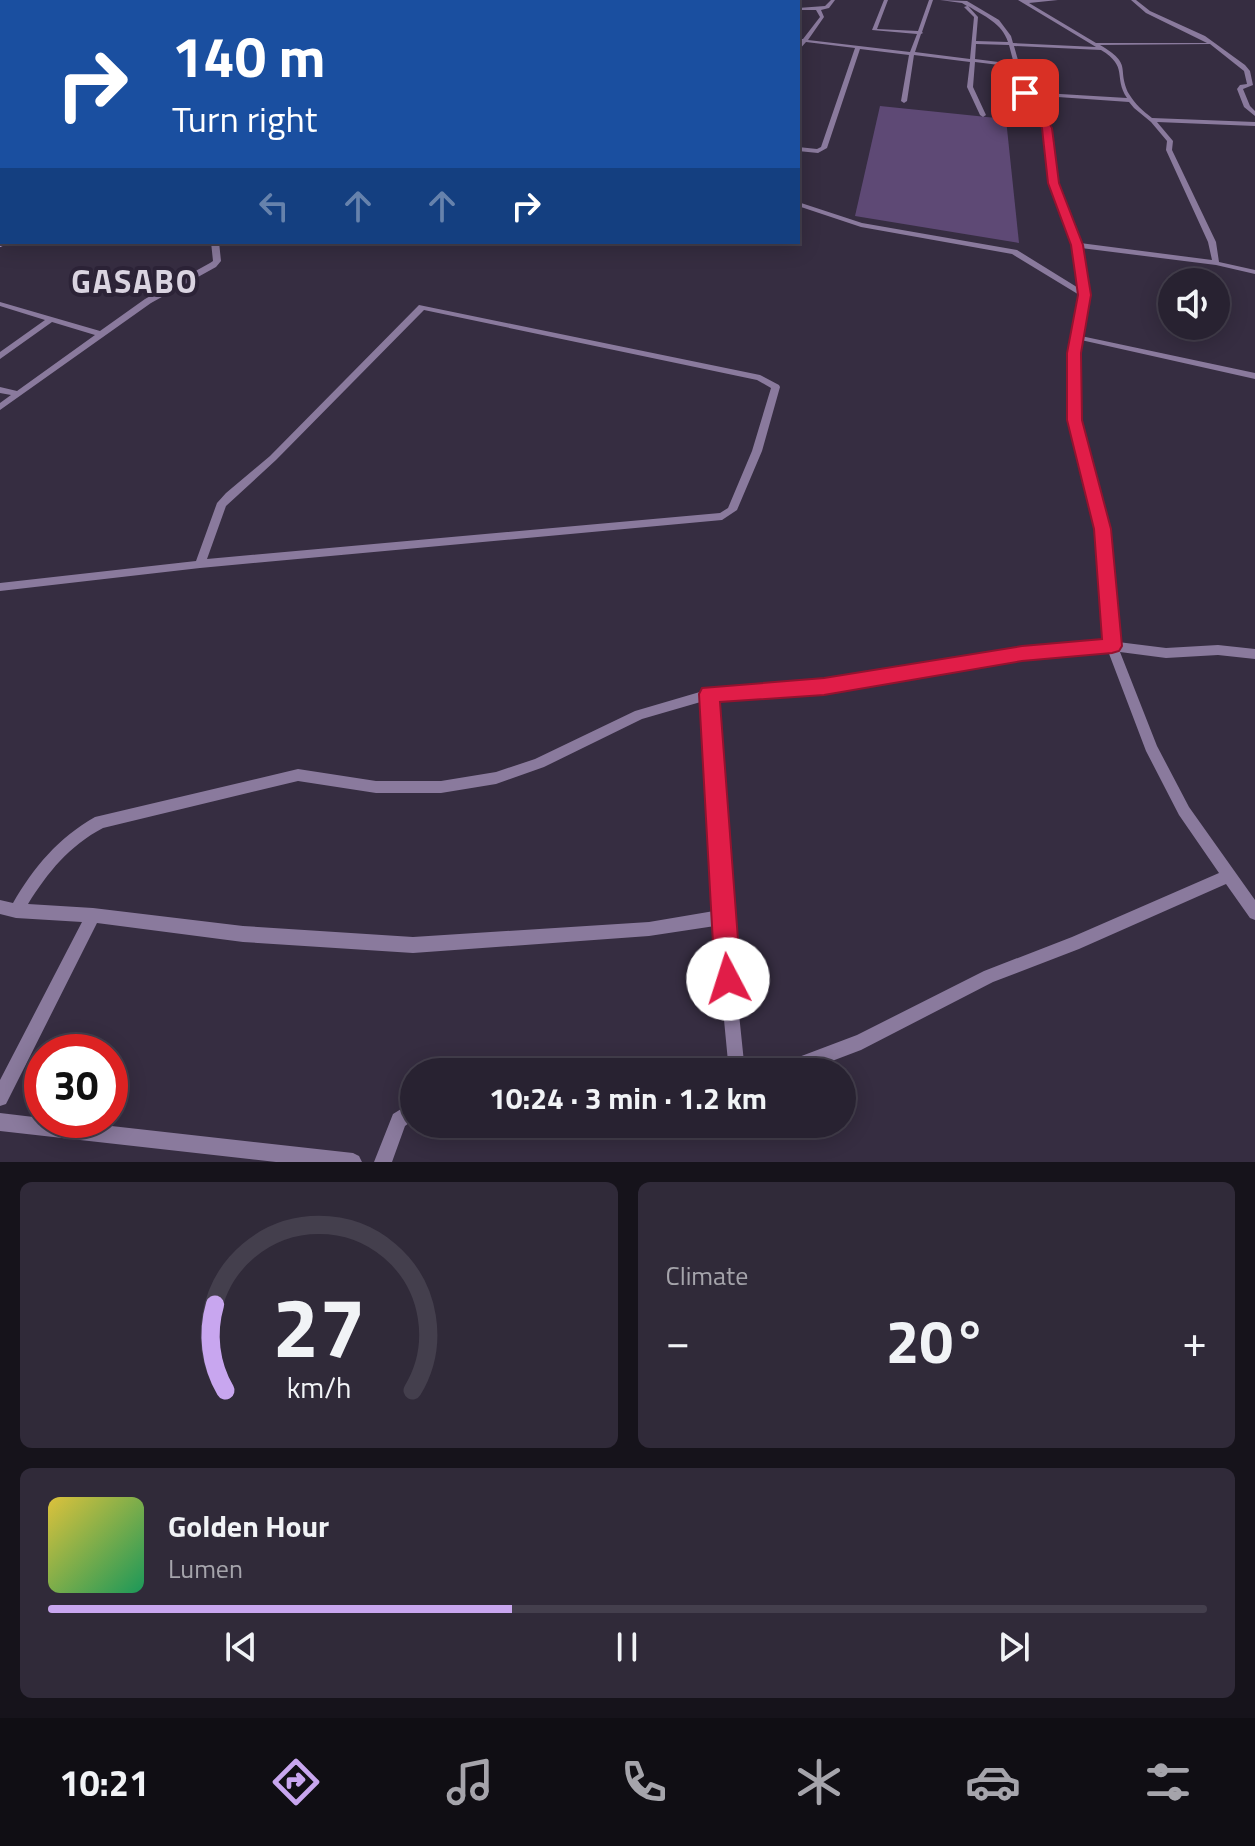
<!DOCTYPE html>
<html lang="en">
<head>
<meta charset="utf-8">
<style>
	:root { --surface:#282231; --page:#302a39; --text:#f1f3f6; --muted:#a5a4ab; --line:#443f4d; --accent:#c8a6ef }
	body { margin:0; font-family:"Titillium Web",sans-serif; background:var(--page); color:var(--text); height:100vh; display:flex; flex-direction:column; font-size:30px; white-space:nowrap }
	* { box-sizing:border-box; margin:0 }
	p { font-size:26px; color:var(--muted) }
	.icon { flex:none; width:44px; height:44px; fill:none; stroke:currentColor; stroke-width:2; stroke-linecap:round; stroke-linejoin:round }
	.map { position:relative; height:1162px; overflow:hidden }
	.drawer { display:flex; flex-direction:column; gap:20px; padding:20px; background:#16131b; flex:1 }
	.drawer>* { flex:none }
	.guide { position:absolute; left:0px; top:0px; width:800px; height:244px; box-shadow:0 4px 20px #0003,0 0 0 2px var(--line); background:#1a4fa0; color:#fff; overflow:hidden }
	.tools { position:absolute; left:1158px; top:268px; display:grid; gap:16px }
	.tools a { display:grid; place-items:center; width:72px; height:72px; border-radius:50%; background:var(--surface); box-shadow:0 4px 20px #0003,0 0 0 2px var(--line); font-size:40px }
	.speed { position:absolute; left:24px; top:1034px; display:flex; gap:16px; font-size:40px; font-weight:700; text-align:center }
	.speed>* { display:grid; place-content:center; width:104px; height:104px; border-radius:50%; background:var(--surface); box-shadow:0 4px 20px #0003,0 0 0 2px var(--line); line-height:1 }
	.speed .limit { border:12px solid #d22; background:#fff; color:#111 }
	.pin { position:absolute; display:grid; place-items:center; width:68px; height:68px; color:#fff; margin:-34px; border-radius:16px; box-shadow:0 4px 12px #0006 }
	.me { position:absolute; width:88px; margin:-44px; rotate:355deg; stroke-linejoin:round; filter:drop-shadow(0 0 6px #0008) }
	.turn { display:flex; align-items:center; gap:28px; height:168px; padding:0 40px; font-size:36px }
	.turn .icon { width:104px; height:104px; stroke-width:2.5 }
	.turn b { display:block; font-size:56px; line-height:68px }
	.lanes { display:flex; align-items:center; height:76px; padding:0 40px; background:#0003; justify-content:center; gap:40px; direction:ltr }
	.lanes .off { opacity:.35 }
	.big { font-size:60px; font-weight:700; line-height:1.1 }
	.drawer .card { flex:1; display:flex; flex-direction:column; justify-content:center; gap:12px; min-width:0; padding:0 28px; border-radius:12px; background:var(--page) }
	.drawer .dial { align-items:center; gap:0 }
	.dial svg { height:208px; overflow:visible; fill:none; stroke:var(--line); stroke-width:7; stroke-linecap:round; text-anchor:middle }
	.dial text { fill:var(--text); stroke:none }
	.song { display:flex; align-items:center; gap:24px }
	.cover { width:96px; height:96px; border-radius:12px; background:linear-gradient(135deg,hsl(50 70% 55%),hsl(150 70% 35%)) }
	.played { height:8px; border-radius:4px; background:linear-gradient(90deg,var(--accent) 40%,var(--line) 40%) }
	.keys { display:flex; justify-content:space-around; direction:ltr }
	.heat { display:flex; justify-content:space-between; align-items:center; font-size:44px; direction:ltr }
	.drawer .tiles { flex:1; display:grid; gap:20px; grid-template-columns:1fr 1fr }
	.card:last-child { grid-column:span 2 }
	.trip { position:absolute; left:400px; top:1058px; width:456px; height:80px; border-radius:40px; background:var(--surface); box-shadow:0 4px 20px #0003,0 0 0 2px var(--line); font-weight:700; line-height:80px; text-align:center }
	.tabs { display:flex; height:128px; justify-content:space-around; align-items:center; background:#100e14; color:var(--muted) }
	.tabs .icon { width:56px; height:56px }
	.tabs .current { color:var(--accent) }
	.tabs b { font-size:36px; color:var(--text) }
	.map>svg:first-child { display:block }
</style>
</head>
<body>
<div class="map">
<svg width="1255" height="1162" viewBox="0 0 1255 1162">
	<rect width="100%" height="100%" fill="#362d41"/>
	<path fill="#5e4975" d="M 880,106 L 1006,119 L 1019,243 L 855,216 Z"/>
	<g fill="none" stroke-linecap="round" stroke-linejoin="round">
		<g fill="#8a7a9d" fill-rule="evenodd">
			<path d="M 635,0 L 639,0 L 637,2 L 633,2 Z"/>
			<path d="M 695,0 L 699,0 L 697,2 L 693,2 Z"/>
			<path d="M 782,0 L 786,0 L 785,2 L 781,2 Z"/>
			<path d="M 831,0 L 835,0 L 829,8 L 821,10 L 824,17 L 808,40 L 910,52 L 917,34 L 872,30 L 884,0 L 888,0 L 877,29 L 918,31 L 929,0 L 933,0 L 922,32 L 923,33 L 921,34 L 915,52 L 970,59 L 974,17 L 964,7 L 967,6 L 962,3 L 940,0 L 967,1 L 999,20 L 1011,36 L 1013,43 L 1096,47 L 1018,0 L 1058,0 L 1029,3 L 1096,43 L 1207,43 L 1146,13 L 1131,0 L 1136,0 L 1150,11 L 1205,36 L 1245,65 L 1250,71 L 1253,85 L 1243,89 L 1250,106 L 1255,111 L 1255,116 L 1244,107 L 1237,89 L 1240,85 L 1247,84 L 1244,71 L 1210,44 L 1100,45 C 1134,65 1116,68 1129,94 C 1135,104 1143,111 1152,118 L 1255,122 L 1255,126 L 1157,122 L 1173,141 L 1172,150 L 1216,242 L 1219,262 L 1255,270 L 1255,274 L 1216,265 L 1081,248 L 1089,295 L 1081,336 L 1255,373 L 1255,379 L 1081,340 C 1075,370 1078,427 1087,456 C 1092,473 1101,490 1105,508 C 1114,552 1115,597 1118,642 L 1166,648 L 1218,645 L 1255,649 L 1255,659 L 1218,655 L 1166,658 L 1120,652 L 1157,746 L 1189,807 L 1255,900 L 1255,920 L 1250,918 L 1226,884 L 1079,949 L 993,982 L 861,1050 L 803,1072 L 773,1072 L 775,1066 L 857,1035 L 984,971 L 1072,937 L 1219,873 L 1179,815 L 1146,751 L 1108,651 L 1022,658 L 824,691 L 716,699 L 729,917 L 745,1072 L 729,1072 L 715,926 L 649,936 L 413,953 L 243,942 L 97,923 L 6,1104 L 0,1106 L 0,1080 L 82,922 L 16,918 L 0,914 L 0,900 L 13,903 C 34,867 58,838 95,817 L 298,769 L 376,781 L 441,781 L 496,772 L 535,759 L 635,711 L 710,689 L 824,681 L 1022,648 L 1106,642 L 1102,553 L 1094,504 L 1076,454 L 1070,420 L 1070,353 L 1081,296 L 1012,254 L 861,227 L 798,206 L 798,202 L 862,223 L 1017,250 L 1080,289 L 1073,245 L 1050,183 L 1044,128 L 1022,93 L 1015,67 L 975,62 L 973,87 L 986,115 L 983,117 L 980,115 L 967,87 L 970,62 L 914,55 L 907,101 L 904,103 L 901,101 L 909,55 L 860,49 L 827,148 L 818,153 L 798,151 L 798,147 L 817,149 L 821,147 L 855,48 L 806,42 L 798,51 L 798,47 L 801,42 L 798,41 L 798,39 L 803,39 L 820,17 L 816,10 L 798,10 L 798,8 L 825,6 ZM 968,6 C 984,16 1002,23 1008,42 L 976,41 L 978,17 ZM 976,44 L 1009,45 L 1014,64 L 975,59 ZM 1014,46 L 1101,50 C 1129,67 1113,77 1127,98 L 1027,92 ZM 1029,95 L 1129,102 L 1134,108 L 1151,122 L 1167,141 L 1166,150 L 1208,242 L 1212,260 L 1080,243 L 1056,183 L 1050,128 ZM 704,701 L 714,911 L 649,922 L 413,937 L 243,926 L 93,908 L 28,904 C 48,872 69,846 103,828 L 298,781 L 376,793 L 441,793 L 496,784 L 544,767 L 642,719 Z"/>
			<path d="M 798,95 L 801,97 L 801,100 L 798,102 Z"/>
			<path d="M 2,117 L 2,121 L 0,122 L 0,118 Z"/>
			<path d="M 211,242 L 219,242 L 221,261 L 216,267 L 151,303 L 0,410 L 0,403 L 11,395 L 0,393 L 0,387 L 17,391 L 95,335 L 52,322 L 0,359 L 0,352 L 45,320 L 0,306 L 0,302 L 100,331 L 145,299 L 210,263 L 213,261 Z"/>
			<path d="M 419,305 L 760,375 L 779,385 L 780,387 L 762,451 L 737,510 L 722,520 L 200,568 L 0,591 L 0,583 L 196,561 L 217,503 L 226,493 L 270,456 ZM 424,310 L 757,380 L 771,388 L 752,451 L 728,508 L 720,513 L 207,559 L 226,506 L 276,460 Z"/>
			<path d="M 414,1101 L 414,1119 L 405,1126 L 392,1162 L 374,1162 L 393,1114 Z"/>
			<path d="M 0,1113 L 42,1118 L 42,1120 L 58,1120 L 353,1153 L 359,1156 L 362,1162 L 276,1162 L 0,1131 Z"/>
		</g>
		<g fill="#bca2da" fill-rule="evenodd">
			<path d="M 533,0 L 532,2 L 525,2 L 526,0 Z"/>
			<path d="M 0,241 L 13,242 L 0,247 Z"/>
		</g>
	</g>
	<path fill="#e11d48" stroke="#92132f" stroke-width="2" d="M 1022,91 L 1028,91 L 1052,128 L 1059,183 L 1083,245 L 1091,295 L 1081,353 L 1082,420 L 1111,529 L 1122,646 L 1119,651 L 1112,653 L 1022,661 L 824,695 L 720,702 L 741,979 L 737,988 L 728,992 L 719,988 L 715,979 L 699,694 L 702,688 L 824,678 L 1022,646 L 1102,639 L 1094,529 L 1067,420 L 1067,353 L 1078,295 L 1075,273 L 1071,245 L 1048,183 L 1042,128 Z"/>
	<g text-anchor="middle" stroke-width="8" stroke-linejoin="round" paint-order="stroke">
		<g font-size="32" font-weight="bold" letter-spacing="2" fill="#dad4e1" stroke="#2c2337">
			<text x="135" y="293">GASABO</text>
		</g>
	</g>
</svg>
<div class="tools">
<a><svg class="icon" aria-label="sound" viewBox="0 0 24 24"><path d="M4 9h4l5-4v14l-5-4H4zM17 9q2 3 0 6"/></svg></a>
</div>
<div class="speed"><div class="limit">30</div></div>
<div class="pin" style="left:1025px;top:93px;background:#d93025"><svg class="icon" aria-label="arrive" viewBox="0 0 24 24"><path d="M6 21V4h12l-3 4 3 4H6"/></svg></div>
<svg class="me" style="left:728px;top:979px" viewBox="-20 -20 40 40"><circle r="19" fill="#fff"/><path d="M0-13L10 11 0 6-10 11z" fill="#e11d48"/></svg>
<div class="trip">10:24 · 3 min · 1.2 km</div>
<div class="guide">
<div class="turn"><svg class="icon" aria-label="right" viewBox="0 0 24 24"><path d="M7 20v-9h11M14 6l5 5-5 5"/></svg><div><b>140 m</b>Turn right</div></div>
<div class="lanes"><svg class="icon off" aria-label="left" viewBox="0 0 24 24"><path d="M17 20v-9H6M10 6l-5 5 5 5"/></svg><svg class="icon off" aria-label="ahead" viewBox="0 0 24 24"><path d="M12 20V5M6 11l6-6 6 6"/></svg><svg class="icon off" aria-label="ahead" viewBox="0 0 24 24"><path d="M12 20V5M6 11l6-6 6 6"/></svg><svg class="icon" aria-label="right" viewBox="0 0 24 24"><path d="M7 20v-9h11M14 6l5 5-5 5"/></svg></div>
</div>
</div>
<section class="drawer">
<div class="tiles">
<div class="card dial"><svg viewBox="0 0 100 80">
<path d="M14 69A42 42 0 1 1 86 69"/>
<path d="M14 69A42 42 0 0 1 10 36" stroke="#c8a6ef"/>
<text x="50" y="56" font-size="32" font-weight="700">27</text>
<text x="50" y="72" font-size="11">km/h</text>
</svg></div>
<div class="card"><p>Climate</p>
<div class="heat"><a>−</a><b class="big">20°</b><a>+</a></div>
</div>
<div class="card">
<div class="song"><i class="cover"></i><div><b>Golden Hour</b><p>Lumen</p></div></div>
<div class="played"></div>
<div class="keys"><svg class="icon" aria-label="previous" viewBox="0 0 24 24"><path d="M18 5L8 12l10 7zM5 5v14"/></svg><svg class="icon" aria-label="pause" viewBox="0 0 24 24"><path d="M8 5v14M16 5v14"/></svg><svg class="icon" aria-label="next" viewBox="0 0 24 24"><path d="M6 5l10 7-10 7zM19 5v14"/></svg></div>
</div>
</div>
</section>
<nav class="tabs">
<b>10:21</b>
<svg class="icon current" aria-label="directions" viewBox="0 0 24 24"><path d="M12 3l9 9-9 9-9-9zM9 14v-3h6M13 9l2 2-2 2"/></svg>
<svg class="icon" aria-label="music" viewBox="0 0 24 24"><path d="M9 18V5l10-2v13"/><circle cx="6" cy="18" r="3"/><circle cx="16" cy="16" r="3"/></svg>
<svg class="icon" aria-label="phone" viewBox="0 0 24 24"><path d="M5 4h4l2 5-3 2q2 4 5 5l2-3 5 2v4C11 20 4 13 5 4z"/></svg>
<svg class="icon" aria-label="climate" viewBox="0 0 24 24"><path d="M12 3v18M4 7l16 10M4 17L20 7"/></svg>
<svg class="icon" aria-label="car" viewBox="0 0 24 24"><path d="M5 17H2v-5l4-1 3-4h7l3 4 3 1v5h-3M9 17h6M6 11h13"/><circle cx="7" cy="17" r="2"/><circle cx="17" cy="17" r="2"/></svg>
<svg class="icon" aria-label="filters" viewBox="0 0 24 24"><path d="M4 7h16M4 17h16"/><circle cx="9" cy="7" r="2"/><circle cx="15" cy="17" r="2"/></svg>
</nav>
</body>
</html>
